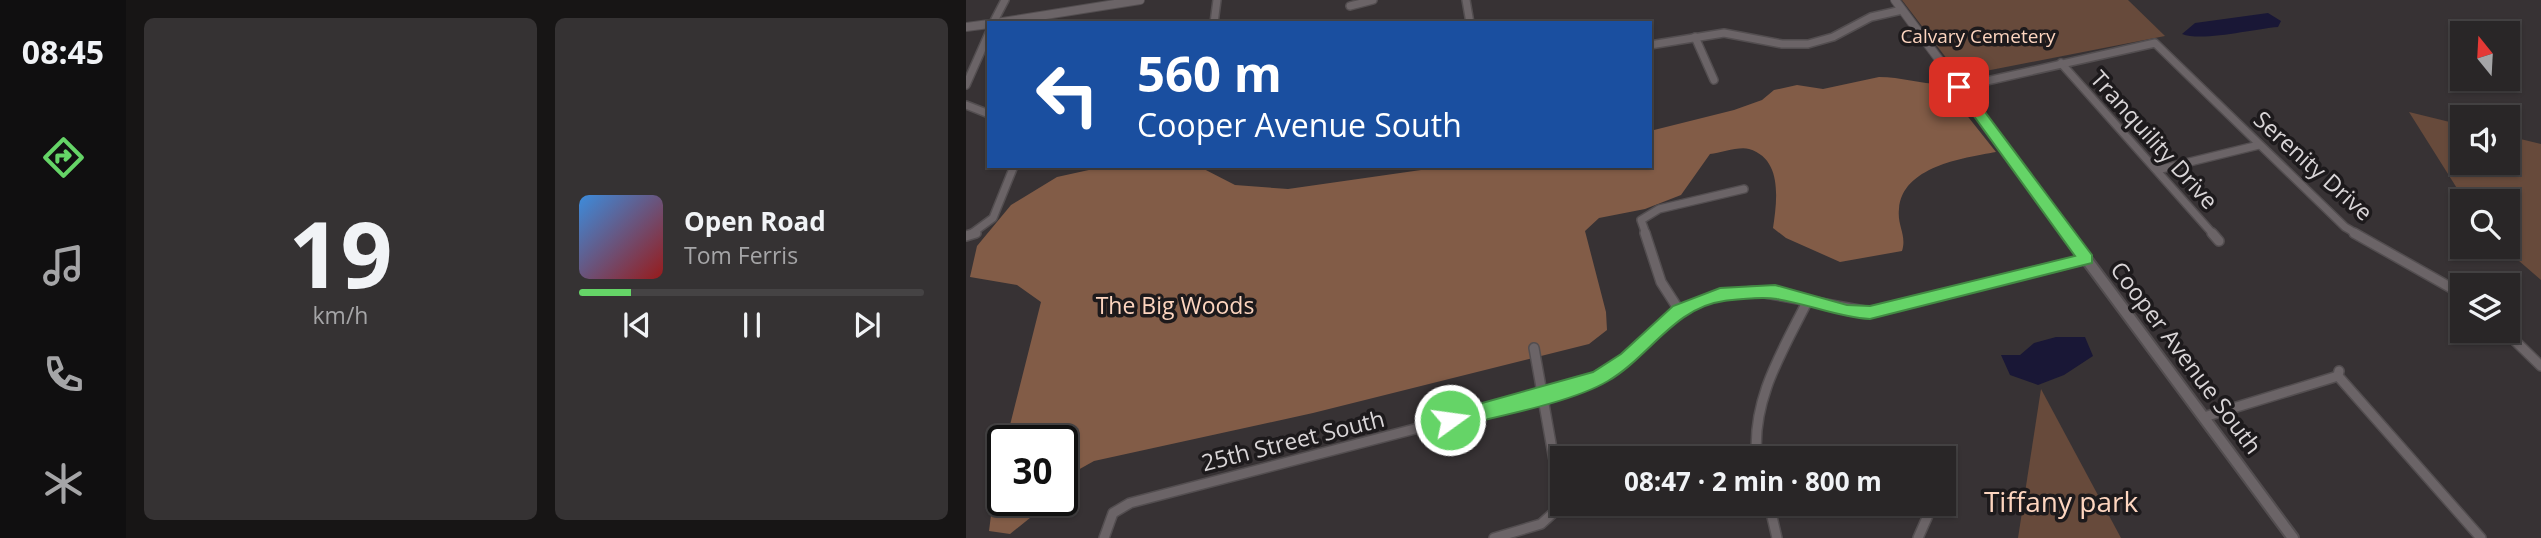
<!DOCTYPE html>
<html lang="en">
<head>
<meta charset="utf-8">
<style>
	:root { --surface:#292627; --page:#353233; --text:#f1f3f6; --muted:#a5a5a7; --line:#454344; --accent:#65d467 }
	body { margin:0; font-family:"Open Sans",sans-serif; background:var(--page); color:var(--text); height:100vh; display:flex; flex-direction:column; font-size:26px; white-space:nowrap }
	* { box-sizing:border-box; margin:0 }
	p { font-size:23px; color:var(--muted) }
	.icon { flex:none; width:38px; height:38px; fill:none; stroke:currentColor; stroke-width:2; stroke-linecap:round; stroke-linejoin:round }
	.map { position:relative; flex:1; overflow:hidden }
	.drawer { display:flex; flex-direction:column; gap:18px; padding:18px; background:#171515; width:840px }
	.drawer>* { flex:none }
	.top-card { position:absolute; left:21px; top:21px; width:665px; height:147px; border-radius:0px; box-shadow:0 2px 5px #0004,0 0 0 2px var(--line); background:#1a4fa0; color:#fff; overflow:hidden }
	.needle { width:46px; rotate:342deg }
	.fabs { position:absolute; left:1484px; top:21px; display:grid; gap:14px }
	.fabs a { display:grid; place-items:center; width:70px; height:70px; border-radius:0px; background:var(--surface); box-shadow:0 2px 5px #0004,0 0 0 2px var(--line); font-size:35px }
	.speed { position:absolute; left:21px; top:425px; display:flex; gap:14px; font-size:35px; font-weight:700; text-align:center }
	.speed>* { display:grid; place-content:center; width:91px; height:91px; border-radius:50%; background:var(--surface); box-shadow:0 2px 5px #0004,0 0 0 2px var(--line); line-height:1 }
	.speed .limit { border:4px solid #111; border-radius:10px; background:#fff; color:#111 }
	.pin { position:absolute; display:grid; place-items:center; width:60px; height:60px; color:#fff; margin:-30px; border-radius:14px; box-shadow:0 4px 10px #0006 }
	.me { position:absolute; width:77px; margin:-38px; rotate:76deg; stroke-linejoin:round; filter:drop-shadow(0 0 5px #0008) }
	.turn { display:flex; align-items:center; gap:24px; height:147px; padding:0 35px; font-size:32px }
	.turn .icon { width:91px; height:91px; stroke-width:2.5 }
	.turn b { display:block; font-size:49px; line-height:60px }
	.drawer .card { flex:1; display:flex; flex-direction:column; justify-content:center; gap:10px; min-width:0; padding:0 24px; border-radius:10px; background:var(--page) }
	.drawer .dial { align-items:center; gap:0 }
	.dial b { font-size:91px; line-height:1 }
	.song { display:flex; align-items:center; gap:21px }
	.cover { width:84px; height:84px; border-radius:10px; background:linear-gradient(135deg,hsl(210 70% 55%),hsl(0 70% 35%)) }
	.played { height:7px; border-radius:4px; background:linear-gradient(90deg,var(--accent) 15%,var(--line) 15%) }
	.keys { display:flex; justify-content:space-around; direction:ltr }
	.drawer .tiles { flex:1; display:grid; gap:18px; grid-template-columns:repeat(2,1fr) }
	.trip { position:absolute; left:584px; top:446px; width:406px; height:70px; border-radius:0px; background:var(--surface); box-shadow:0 2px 5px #0004,0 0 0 2px var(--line); font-weight:700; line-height:70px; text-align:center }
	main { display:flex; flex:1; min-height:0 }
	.tabs { display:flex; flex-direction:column; width:126px; justify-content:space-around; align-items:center; background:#100f10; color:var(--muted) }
	.tabs .icon { width:49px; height:49px }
	.tabs .current { color:var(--accent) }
	.tabs b { font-size:32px; color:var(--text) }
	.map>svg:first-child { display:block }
</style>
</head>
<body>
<main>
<nav class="tabs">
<b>08:45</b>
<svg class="icon current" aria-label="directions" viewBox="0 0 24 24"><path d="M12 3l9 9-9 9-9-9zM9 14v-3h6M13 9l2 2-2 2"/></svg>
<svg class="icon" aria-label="music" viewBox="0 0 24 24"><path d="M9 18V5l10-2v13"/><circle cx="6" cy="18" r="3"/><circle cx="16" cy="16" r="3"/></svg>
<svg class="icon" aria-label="phone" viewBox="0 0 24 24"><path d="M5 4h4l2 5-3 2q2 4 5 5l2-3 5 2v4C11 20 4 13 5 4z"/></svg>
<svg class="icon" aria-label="climate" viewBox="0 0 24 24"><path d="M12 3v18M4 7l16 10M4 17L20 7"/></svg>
</nav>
<section class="drawer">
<div class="tiles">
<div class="card dial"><b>19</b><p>km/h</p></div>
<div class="card">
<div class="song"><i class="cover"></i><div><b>Open Road</b><p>Tom Ferris</p></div></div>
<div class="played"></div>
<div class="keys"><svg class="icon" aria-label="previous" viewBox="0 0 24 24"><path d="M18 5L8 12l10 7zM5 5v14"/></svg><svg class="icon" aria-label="pause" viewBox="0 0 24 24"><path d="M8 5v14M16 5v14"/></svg><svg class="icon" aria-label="next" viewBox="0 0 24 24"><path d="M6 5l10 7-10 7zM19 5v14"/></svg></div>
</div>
</div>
</section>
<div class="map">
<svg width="1575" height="538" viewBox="0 0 1575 538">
	<rect width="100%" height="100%" fill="#373234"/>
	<g fill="#674a3b">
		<path d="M 936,0 L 1162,0 L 1199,36 L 994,76 Z"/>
		<path d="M 1443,112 L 1496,125 L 1496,163 L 1542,163 L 1542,136 L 1575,144 L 1575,280 L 1537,247 L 1542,247 L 1542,201 L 1499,201 Z"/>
		<path d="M 1075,389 L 1155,538 L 1052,538 Z"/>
	</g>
	<g fill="#825c47">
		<path d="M 913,77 C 935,77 954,84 976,84 L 1030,152 C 996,158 936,167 933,209 C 931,226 941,235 936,251 L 874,262 L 820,238 L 807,228 C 811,201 817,159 783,149 C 773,146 755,153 744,154 L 715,195 L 679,209 L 633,218 L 619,231 L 640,312 L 641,330 L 623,344 L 347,413 L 128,461 L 103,475 L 96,485 L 96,441 L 40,441 L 75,302 L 51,285 L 4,277 L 11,246 L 45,205 L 91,177 L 141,166 L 232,166 L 269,185 L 322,189 L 483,166 L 684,166 L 684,132 L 688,130 L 768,110 L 796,100 L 808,90 L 831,85 L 857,89 Z"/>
		<path d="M 37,452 L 37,500 L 85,501 L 44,534 L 23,531 L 29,484 Z"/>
	</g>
	<g fill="#191736">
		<path d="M 1302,13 L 1315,21 L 1312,27 C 1287,29 1236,42 1216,34 L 1229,23 Z"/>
		<path d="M 1090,337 L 1119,337 L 1127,356 L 1098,375 L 1072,385 L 1044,375 L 1035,355 L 1054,355 L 1068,343 Z"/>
	</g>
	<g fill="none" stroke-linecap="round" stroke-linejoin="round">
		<defs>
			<g id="minor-far1">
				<path d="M 500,0 L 504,23"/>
				<path d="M 384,6 L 407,0"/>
				<path d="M 27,23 L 39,0"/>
				<path d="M 248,23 L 251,0"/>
				<path d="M 729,37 L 748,80"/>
				<path d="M 684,45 L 758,33 L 816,44 L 842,44 L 867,37 L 905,17 L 936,10"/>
				<path d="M 1095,63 L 1247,234"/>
				<path d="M 0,85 L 23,33"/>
				<path d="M 994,87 L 1189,43 L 1379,227 L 1391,234"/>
				<path d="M 0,105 L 23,114"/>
				<path d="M 1191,170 L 1293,145"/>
				<path d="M 5,234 L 27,218 L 48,166"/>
				<path d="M 680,234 L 675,220 L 693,209 L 778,189"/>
			</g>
			<g id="minor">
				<path d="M 679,233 L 695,282 L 713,310"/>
				<path d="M 1246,233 L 1253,241"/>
				<path d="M 1388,233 L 1496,294"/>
				<path d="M 0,236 L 10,233"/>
				<path d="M 1539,331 L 1575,366"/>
				<path d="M 1373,371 L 1372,376 L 1515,538"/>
				<path d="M 1238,417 L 1372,376"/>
				<path d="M 791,458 C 785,400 817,350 842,300"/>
				<path d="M 803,504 L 811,538"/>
				<path d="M 138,538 L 147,513 L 164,503 L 614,386 L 656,361 L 716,309 L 746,297 L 788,291 L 904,312 L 1120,259"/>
				<path d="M 528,538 L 575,524 L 596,505 L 568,348"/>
				<path d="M 952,538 L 967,504"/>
			</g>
			<g id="tertiary-far1">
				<path d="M 929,0 L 1102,234"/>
				<path d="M 30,23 L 174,0"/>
				<path d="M 0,27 L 23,24"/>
			</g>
			<path id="tertiary" d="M 1101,233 L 1327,538"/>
		</defs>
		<use href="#minor-far1" stroke="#534e50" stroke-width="10"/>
		<use href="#minor" stroke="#534e50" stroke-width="12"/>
		<use href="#tertiary-far1" stroke="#534e50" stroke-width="10"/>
		<use href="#tertiary" stroke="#534e50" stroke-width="14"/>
		<use href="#minor-far1" stroke="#6b6467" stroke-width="7"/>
		<use href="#minor" stroke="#6b6467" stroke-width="9"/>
		<use href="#tertiary-far1" stroke="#6b6467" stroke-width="8"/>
		<use href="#tertiary" stroke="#6b6467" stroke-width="10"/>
	</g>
	<path fill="#65d467" stroke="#428a43" stroke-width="2" d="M 989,84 L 998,84 L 1126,255 L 1126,263 L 904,319 C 871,317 843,304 811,299 C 795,296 774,299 758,301 C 709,307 682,358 642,381 C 605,403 528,417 484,428 L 478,426 L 475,420 L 478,414 L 484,412 L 627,372 L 655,354 L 707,306 L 754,288 L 809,285 L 881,305 L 904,306 L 1109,256 L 989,90 Z"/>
	<g text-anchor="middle" stroke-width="7" stroke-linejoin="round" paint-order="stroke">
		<g font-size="19" fill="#fdd5bf" stroke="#1d1a1c">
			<text x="1012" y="43">Calvary Cemetery</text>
		</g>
		<g font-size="23" fill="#d9d5d7" stroke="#1d1a1c">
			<text transform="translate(1188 140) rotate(48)" y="8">Tranquility Drive</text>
			<text transform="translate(1347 166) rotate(42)" y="8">Serenity Drive</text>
			<text transform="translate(1220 358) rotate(53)" y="8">Cooper Avenue South</text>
			<text transform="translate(327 441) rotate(-14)" y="8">25th Street South</text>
		</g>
		<g font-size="23" fill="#fdd5bf" stroke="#1d1a1c">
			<text x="209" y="314">The Big Woods</text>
		</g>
		<g font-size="28" fill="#fdd5bf" stroke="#1d1a1c">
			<text x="1095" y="512">Tiffany park</text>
		</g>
	</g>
</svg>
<div class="fabs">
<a><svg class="needle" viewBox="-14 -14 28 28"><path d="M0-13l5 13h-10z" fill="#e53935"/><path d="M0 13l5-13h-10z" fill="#a5a5a7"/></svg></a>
<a><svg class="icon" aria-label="sound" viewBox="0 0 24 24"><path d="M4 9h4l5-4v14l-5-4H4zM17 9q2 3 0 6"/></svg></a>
<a><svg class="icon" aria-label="search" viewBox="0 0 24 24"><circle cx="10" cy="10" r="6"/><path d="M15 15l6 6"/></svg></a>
<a><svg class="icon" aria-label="layers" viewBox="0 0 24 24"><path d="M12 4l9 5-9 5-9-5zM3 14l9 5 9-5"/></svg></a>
</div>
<div class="speed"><div class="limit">30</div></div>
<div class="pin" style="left:993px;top:87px;background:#d93025"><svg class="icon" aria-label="arrive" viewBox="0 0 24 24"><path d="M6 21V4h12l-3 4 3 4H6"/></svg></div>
<svg class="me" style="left:484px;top:420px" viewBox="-20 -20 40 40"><circle r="17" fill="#65d467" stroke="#fff" stroke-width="3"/><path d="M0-11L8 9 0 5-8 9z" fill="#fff"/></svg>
<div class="trip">08:47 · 2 min · 800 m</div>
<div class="top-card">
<div class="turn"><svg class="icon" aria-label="left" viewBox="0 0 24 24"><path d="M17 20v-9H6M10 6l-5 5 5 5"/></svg><div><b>560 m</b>Cooper Avenue South</div></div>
</div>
</div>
</main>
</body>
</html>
